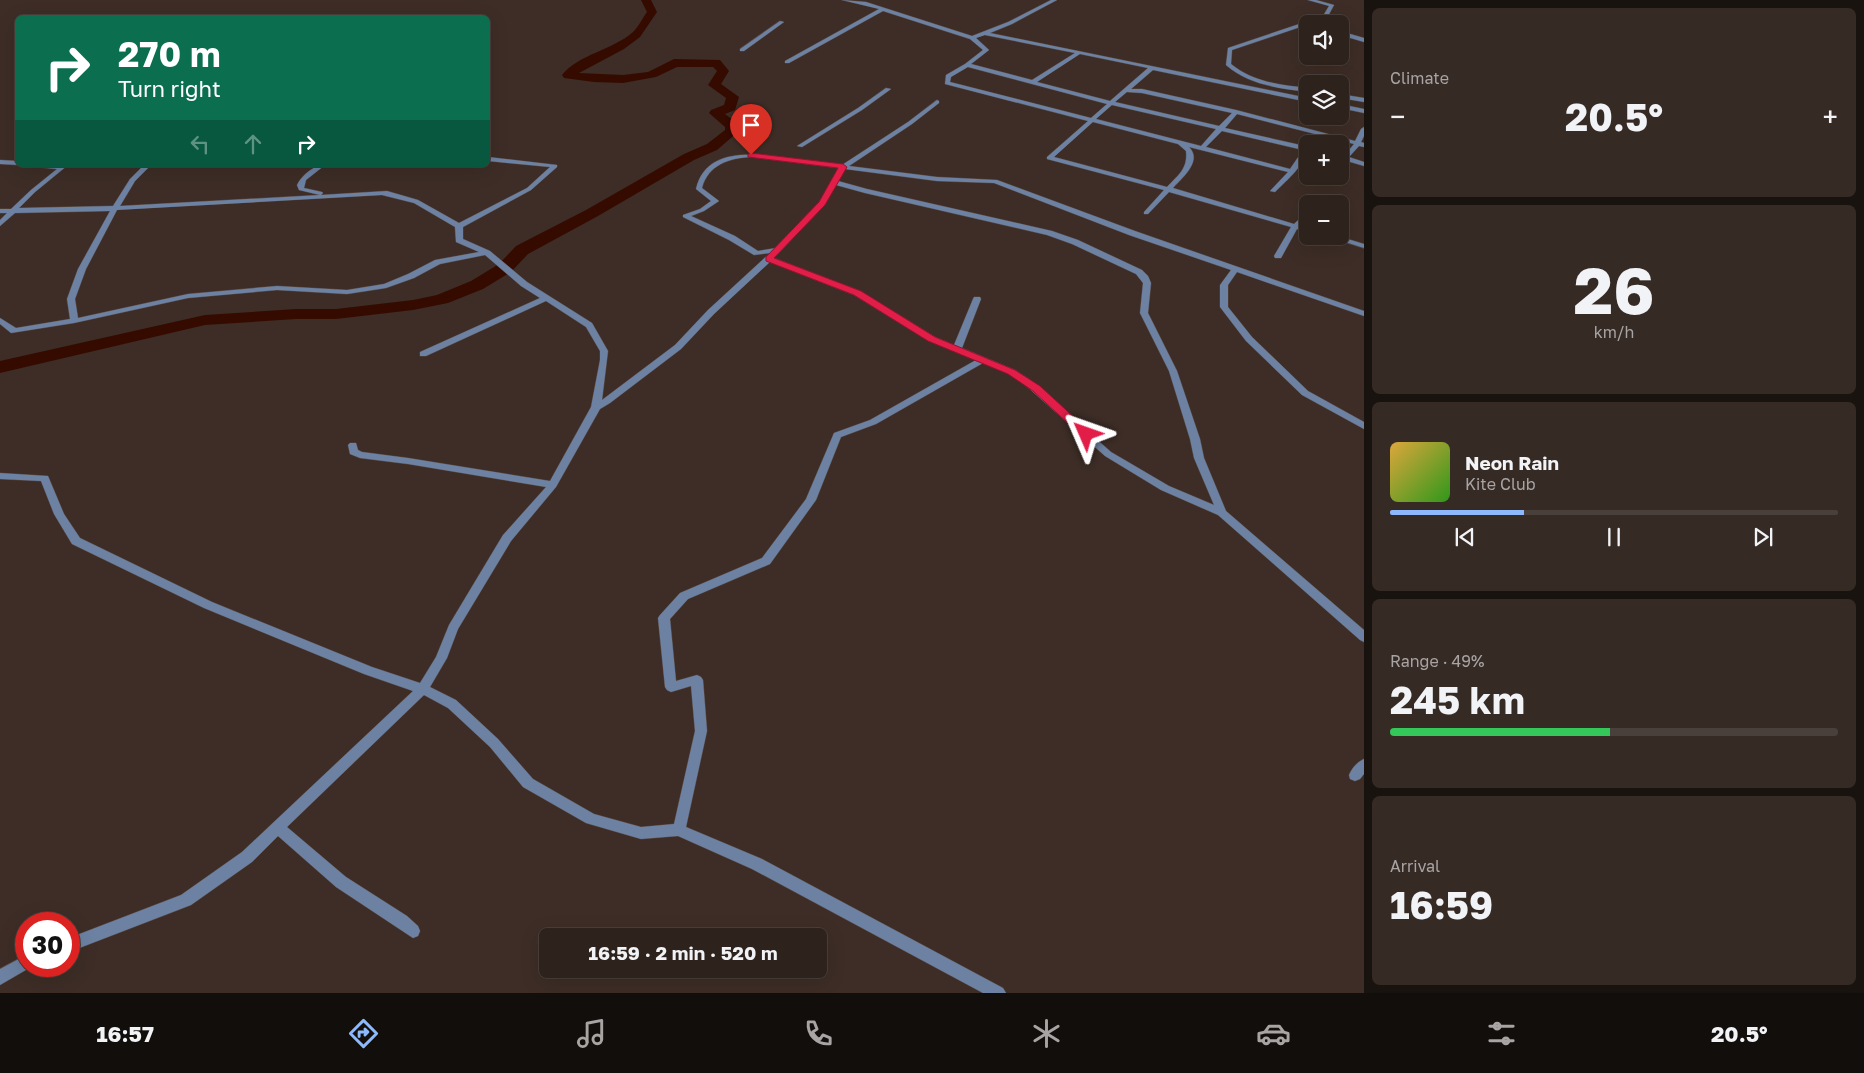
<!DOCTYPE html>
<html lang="en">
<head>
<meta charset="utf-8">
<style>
	:root { --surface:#2e221c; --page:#362a25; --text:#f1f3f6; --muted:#a7a4a3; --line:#493f3b; --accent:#8db9fc }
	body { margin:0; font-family:"Golos Text",sans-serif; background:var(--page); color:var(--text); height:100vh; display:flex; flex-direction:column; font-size:19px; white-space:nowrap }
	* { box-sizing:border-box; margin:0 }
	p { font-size:16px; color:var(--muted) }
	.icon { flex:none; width:28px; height:28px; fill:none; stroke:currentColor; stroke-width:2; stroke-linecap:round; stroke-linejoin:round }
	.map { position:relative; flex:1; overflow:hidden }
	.details { display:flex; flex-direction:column; gap:8px; padding:8px; background:#19130f; width:500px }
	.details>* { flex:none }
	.banner { position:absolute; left:15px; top:15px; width:475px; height:152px; border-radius:8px; box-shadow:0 5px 20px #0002,0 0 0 1px var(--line); background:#0b6e4f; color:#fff; overflow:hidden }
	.fabs { position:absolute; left:1299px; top:15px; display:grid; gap:10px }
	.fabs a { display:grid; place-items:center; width:50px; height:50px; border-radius:8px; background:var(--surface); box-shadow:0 5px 20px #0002,0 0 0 1px var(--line); font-size:25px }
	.speed { position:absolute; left:15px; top:912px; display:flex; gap:10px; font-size:25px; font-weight:700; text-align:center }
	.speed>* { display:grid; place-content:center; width:65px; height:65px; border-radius:50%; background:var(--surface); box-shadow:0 5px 20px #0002,0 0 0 1px var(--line); line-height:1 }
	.speed .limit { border:8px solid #d22; background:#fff; color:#111 }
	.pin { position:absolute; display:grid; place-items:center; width:42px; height:42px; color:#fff; margin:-51px -21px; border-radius:50% 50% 50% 0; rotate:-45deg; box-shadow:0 0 5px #0007 }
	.pin .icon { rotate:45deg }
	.me { position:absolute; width:55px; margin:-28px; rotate:313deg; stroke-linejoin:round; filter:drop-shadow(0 0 4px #0008) }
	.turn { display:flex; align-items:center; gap:18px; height:105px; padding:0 20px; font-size:22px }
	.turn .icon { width:65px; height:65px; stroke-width:2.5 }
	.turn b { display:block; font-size:35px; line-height:42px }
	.lanes { display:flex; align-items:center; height:48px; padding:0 20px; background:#0003; justify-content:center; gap:25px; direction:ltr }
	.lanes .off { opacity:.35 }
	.big { font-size:38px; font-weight:700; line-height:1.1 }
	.details .tile { flex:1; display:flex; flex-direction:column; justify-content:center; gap:8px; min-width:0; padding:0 18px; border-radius:8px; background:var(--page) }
	.details .dial { align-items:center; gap:0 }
	.dial b { font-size:65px; line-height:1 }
	.song { display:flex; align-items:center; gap:15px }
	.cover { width:60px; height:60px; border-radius:8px; background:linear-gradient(135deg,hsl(40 70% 55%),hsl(110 70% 35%)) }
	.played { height:5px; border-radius:2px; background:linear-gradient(90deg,var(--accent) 30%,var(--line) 30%) }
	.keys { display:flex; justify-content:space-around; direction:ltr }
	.heat { display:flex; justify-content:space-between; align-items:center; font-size:28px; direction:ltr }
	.charge { height:8px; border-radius:4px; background:linear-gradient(90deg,#34c759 49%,var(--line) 0) }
	.trip { position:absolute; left:539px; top:928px; width:288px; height:50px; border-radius:8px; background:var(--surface); box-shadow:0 5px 20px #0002,0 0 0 1px var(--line); font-weight:700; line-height:50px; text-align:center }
	.menu { display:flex; height:80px; justify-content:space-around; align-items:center; background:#120e0b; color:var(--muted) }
	.menu .icon { width:35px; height:35px }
	.menu .active { color:var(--accent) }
	.menu b { font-size:22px; color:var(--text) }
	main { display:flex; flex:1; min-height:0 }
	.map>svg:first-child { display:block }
</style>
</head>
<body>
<main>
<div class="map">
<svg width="1364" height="993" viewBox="0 0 1364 993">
	<rect width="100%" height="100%" fill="#3d2d26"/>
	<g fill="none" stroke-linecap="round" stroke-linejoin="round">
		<path fill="#350b00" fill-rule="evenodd" d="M 641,0 L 651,0 L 657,12 L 640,37 L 624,49 L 579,73 L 623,75 L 648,72 L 674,59 L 720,60 L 729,71 L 721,84 L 739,97 L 735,110 L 725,114 L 737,123 L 739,131 L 717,150 L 694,160 L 598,216 L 528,254 L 511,272 L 483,289 L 448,303 L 413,310 L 336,319 L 296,319 L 205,325 L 0,373 L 0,361 L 205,315 L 296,309 L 336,309 L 413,300 L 437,295 L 471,281 L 499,264 L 516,246 L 586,210 L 684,154 L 707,144 L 725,130 L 725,127 L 709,113 L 711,110 L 724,105 L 726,98 L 708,85 L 717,71 L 713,67 L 677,67 L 656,77 L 623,83 L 594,82 L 564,78 L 562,75 C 579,54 613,50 633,32 C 639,26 642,19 647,12 Z"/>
		<defs>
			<g id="street">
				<path d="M 842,0 L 866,2 L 972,36 L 1008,22 L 1051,0 L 1057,0 L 1012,24 L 990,33 L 1308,98 L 1308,102 L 1153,70 L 1131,89 L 1142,89 L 1236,110 L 1355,141 L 1361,129 L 1364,127 L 1364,136 L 1361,142 L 1364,143 L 1364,147 L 1359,146 L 1349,157 L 1364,162 L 1364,166 L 1340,159 L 1340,155 L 1344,156 L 1354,144 L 1237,114 L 1225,128 L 1305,146 L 1308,144 C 1308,163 1287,180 1275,192 L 1270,191 L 1288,172 L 1189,147 C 1203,161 1182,178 1173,188 L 1294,224 L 1308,211 L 1308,218 L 1300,226 L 1308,228 L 1308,232 L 1297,229 L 1281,258 L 1275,258 L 1274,256 L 1291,227 L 1169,192 L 1148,214 L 1144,214 L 1144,212 L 1164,190 L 1047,159 L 1047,157 L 1088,121 L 945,84 L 946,75 L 965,64 L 983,50 L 970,39 L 883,11 L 789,63 L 785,63 L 785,61 L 879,9 ZM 985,35 L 1075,53 L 1032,80 L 971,64 L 989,50 L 976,38 ZM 1080,54 L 1148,68 L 1110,101 L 1037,82 ZM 968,67 L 1107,104 L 1091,118 L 950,82 L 951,77 ZM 1127,92 L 1142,93 L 1232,113 L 1219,126 L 1115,102 ZM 1112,105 L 1216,129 L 1201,146 L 1096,119 ZM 1093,122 L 1178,144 L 1186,151 C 1188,169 1178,175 1167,187 L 1054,157 ZM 1222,131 L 1303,150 L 1290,169 L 1206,147 Z"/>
				<path d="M 1308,0 L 1316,0 L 1334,5 L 1327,18 L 1232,50 L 1231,64 C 1253,82 1280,85 1308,88 L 1308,92 C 1278,88 1249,85 1226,65 L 1228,48 L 1323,16 L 1329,6 Z"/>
				<path d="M 780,21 L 784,22 L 744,51 L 740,51 L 740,49 Z"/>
				<path d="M 1340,31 L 1364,38 L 1364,42 L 1340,35 Z"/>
				<path d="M 886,88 L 891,89 L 862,110 L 802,147 L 797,146 L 858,108 Z"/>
				<path d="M 1340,94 L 1364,98 L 1364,102 L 1340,98 Z"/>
				<path d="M 937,100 L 939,101 L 939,103 L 912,124 L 849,166 L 937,177 L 997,180 L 1135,231 L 1364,311 L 1364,316 L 1237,272 L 1228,285 L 1228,307 L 1252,337 L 1308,391 L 1364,422 L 1364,429 L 1302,395 L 1246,341 L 1220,307 L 1220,285 L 1231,270 L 1129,235 L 994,183 L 937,181 L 845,169 L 838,181 L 867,189 L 1052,231 L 1078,240 L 1142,270 L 1148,276 L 1151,283 L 1148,313 L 1177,371 L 1200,439 L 1204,458 L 1226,511 L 1364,630 L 1364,642 L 1360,640 L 1218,515 L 1161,490 L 1105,456 L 1023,383 L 1009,374 L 983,363 L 876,424 L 841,437 L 816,500 L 770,564 L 688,599 L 670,619 L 676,681 L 697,675 L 701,677 L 703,680 L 707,731 L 686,827 L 762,859 L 1003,988 L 1006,993 L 983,993 L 752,869 L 678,836 L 641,839 L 586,823 L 523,787 L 490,747 L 448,708 L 424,695 L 287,827 L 346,877 L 407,916 L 418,926 L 420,931 L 418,936 L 413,938 L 336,887 L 278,836 L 252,862 L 191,905 L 69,952 L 69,938 L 181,895 L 242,852 L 413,691 L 364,674 L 204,608 L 72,544 L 54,514 L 41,481 L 0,479 L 0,473 L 48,476 L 64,514 L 80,538 L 212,602 L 372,667 L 420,683 L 436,657 L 449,625 L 503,535 L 546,487 L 408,464 L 360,458 L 350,454 L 348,445 L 350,443 L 356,443 L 358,450 L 362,452 L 408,458 L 550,481 L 591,407 L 600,360 L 600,351 L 586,327 L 546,301 L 426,356 L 420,356 L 420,352 L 540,298 L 521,286 L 485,255 L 440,264 L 414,278 L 386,288 L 347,294 L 277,290 L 188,298 L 74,323 L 11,333 L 0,324 L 0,318 L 16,328 L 70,319 L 67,299 L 78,269 L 110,211 L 15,213 L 0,226 L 0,220 L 7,213 L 0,213 L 0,209 L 11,209 L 31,190 L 57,169 L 36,167 L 33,165 L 68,165 L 35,192 L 19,208 L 113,206 L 130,179 L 144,165 L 151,165 L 135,181 L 120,206 L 320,195 L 299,190 L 297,185 C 302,175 314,165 325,165 L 306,180 L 304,188 L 322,192 L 323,193 L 321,195 L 387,191 L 418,200 L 459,223 L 527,188 L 550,167 L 488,161 L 488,157 L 557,165 L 557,167 L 531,190 L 463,227 L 463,239 L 490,251 L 527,282 L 592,323 L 608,351 L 602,400 L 675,345 L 708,310 L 770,253 L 754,255 L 729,240 L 683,217 L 683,215 L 700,209 L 711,201 L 696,189 C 706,146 755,154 788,158 C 806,160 824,162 842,165 L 908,122 ZM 751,157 L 839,168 L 819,203 L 776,248 L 758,251 L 735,236 L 691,216 L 704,211 L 719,201 L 702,188 C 708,165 729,158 751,157 ZM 836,185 L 865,193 L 1047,235 L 1072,244 L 1136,274 L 1143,283 L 1140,313 L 1169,371 L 1190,439 L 1194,458 L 1214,505 L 1169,486 L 1111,452 L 1029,379 L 1015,370 L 962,348 L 981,299 L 980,297 L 974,297 L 973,299 L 954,345 L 935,337 L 860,291 L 774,258 L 824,205 ZM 382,195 L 414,203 L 455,227 L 456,242 L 479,252 L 435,260 L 408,274 L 384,284 L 347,290 L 277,286 L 188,294 L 78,318 L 75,299 L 86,269 L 117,210 ZM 770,262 L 854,295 L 929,341 L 976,360 L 870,420 L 834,433 L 806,499 L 762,558 L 680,593 L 660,615 L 658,618 L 665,687 L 667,690 L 671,692 L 691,686 L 695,731 L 674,824 L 641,827 L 594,814 L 533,779 L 498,739 L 456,700 L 430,687 L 447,658 L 458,629 L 511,541 L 556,487 L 600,409 L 610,403 L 681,349 L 714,314 Z"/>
				<path d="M 1340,104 L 1364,109 L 1364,113 L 1340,108 Z"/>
				<path d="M 0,160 L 18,161 L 18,165 L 0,164 Z"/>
				<path d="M 1317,201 L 1320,204 L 1313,204 Z"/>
				<path d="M 1326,236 L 1338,236 L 1364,244 L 1364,248 Z"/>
				<path d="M 1364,759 L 1364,774 L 1360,779 L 1355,781 L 1350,779 L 1349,775 C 1352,768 1357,762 1364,759 Z"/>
				<path d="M 26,955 L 26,966 L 31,967 L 0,985 L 0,969 Z"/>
			</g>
		</defs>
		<use href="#street" stroke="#584942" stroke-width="1"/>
		<use href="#street" fill="#6d82a3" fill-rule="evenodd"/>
	</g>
	<path fill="#e11d48" stroke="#92132f" d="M 751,153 L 843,164 L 847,167 L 825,205 L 774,258 L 861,291 L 935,337 L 1015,370 L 1040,386 L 1090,432 L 1092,434 L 1090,437 L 1083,437 L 1033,391 L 1008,374 L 928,341 L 854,295 L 766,261 L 766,257 L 819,202 L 838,168 L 748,157 L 748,154 Z"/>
</svg>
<div class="fabs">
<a><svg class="icon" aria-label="sound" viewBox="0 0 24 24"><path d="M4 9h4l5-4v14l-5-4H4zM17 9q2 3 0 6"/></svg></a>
<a><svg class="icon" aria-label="layers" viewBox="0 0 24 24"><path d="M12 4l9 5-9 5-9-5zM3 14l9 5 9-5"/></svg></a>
<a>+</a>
<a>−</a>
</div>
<div class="speed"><div class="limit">30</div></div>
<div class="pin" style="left:751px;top:155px;background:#d93025"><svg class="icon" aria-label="arrive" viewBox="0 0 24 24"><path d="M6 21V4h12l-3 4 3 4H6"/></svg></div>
<svg class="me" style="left:1086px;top:434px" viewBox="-20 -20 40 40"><path d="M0-17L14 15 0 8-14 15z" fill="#e11d48" stroke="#fff" stroke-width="4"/></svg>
<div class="trip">16:59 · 2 min · 520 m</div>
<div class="banner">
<div class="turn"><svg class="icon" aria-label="right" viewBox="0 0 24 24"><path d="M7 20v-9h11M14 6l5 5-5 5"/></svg><div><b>270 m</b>Turn right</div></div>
<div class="lanes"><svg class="icon off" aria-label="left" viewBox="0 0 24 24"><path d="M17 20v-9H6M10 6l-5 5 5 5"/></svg><svg class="icon off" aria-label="ahead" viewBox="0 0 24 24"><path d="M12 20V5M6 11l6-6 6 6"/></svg><svg class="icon" aria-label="right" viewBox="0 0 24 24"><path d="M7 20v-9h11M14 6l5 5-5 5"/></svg></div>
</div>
</div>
<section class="details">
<div class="tile"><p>Climate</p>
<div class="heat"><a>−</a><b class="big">20.5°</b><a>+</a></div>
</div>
<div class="tile dial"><b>26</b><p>km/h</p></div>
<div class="tile">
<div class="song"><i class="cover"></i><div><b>Neon Rain</b><p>Kite Club</p></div></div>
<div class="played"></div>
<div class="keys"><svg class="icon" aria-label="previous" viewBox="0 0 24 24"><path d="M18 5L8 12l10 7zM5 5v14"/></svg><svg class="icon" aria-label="pause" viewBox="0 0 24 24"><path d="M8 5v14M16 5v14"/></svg><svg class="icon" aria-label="next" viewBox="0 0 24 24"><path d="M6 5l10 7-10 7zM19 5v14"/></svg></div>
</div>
<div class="tile"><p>Range · 49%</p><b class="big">245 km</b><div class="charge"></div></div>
<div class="tile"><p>Arrival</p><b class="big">16:59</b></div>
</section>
</main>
<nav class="menu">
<b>16:57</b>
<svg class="icon active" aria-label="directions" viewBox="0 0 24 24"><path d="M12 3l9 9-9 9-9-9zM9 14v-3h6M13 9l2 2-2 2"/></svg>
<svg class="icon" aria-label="music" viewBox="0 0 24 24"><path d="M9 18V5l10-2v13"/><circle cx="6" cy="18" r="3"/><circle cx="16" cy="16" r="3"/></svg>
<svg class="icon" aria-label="phone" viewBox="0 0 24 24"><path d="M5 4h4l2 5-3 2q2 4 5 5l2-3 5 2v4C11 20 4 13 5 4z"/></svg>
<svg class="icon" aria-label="climate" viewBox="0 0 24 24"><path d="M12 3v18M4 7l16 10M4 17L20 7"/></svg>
<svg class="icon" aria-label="car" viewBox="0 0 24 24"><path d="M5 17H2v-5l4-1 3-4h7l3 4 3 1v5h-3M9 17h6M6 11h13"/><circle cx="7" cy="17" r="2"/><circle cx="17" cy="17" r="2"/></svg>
<svg class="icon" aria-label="filters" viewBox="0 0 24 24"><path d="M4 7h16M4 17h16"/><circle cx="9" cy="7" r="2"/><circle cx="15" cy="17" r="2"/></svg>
<b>20.5°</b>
</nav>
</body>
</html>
